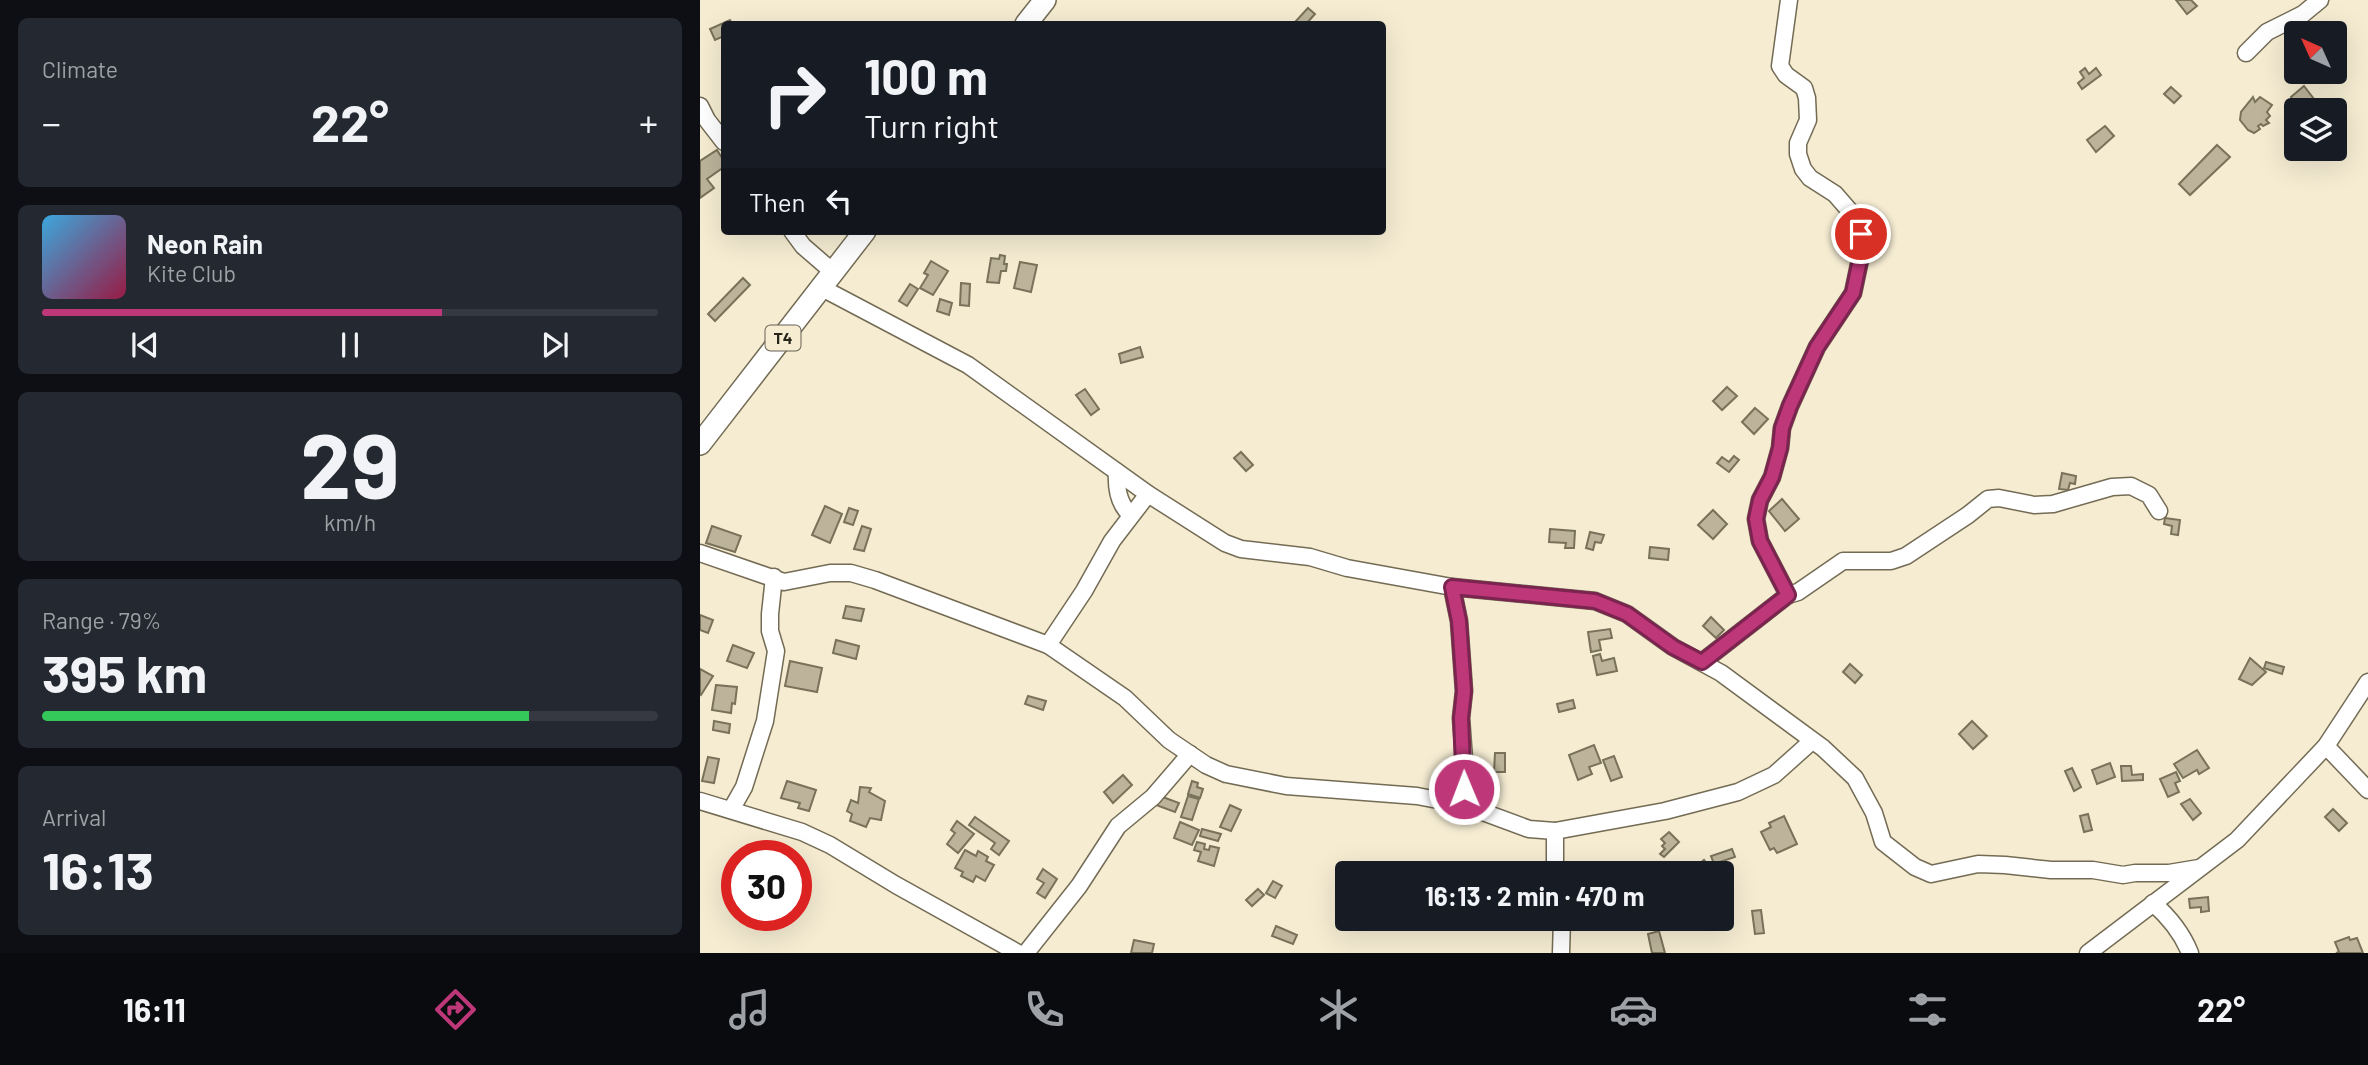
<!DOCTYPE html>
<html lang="en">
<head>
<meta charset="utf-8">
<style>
	:root { --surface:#171b24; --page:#242831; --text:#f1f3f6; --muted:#9ea1a6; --line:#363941; --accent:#bd3779 }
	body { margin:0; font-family:Barlow,sans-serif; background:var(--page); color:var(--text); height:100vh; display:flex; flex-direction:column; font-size:26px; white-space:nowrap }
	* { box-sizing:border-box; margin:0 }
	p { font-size:23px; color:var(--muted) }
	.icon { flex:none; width:38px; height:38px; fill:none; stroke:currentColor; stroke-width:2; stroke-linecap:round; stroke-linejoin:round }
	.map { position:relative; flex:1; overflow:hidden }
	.sheet { display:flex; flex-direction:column; gap:18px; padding:18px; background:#0d0f14; width:700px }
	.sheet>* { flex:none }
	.hud { position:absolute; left:21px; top:21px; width:665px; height:214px; border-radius:7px; box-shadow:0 7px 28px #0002; background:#171b24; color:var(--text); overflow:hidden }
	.needle { width:46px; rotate:315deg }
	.controls { position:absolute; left:1584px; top:21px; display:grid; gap:14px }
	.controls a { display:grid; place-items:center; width:63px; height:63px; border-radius:7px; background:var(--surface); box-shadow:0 7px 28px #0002; font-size:35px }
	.speed { position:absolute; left:21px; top:840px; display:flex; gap:14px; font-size:35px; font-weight:700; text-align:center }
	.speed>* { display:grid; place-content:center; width:91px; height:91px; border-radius:50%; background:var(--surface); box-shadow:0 7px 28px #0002; line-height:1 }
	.speed .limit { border:10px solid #d22; background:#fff; color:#111 }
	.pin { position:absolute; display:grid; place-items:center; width:60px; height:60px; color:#fff; margin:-30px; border:4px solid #fff; border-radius:50%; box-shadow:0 2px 7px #0007 }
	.me { position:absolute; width:77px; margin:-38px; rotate:359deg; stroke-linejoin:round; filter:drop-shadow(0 0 5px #0008) }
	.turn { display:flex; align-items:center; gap:24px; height:147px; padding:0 28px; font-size:32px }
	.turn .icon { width:91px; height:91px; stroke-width:2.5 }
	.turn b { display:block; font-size:49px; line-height:60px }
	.then { display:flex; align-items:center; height:66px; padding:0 28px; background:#0003; gap:14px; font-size:26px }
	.big { font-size:52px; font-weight:700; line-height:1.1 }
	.sheet .tile { flex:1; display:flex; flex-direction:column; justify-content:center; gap:10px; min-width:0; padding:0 24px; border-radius:10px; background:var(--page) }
	.sheet .dial { align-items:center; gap:0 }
	.dial b { font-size:91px; line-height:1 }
	.song { display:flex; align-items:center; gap:21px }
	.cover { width:84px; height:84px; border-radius:10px; background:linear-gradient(135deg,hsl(200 70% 55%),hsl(340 70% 35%)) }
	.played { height:7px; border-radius:4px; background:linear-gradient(90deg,var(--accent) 65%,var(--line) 65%) }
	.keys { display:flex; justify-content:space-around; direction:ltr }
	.heat { display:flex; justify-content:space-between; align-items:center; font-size:38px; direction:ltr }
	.charge { height:10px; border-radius:5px; background:linear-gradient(90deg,#34c759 79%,var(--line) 0) }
	.trip { position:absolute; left:635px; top:861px; width:399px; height:70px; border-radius:7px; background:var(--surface); box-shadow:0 7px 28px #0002; font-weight:700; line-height:70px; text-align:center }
	.tabs { display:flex; height:112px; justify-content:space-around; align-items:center; background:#090b0e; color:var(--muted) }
	.tabs .icon { width:49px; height:49px }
	.tabs .on { color:var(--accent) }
	.tabs b { font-size:32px; color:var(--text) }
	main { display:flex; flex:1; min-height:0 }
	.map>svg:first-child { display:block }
</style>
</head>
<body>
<main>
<section class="sheet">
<div class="tile"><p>Climate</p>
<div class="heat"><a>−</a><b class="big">22°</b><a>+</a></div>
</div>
<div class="tile">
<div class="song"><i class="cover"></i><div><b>Neon Rain</b><p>Kite Club</p></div></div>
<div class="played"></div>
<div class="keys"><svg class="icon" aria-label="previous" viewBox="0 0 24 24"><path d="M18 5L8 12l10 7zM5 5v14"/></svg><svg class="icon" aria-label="pause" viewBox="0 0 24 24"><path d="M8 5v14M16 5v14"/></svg><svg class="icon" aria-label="next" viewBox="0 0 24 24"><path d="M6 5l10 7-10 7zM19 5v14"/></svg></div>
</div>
<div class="tile dial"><b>29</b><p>km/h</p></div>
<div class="tile"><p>Range · 79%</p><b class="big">395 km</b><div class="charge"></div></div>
<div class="tile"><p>Arrival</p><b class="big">16:13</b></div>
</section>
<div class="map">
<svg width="1668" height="953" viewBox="0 0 1668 953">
	<rect width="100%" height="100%" fill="#f5ecd2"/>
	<g fill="#bcb39a" stroke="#797159" stroke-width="2">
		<path d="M 1476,0 L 1491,0 L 1497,6 L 1487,14 Z"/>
		<path d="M 608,8 L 615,14 L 606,24 L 598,24 L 595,22 Z"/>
		<path d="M 30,20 L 32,24 L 24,24 L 23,31 L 24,36 L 15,40 L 10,29 Z"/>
		<path d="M 1385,68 L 1389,74 L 1396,68 L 1401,75 L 1382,89 L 1378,83 L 1384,78 L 1380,72 Z"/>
		<path d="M 1604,86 L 1614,99 L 1599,110 L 1591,97 Z"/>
		<path d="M 1471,87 L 1481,96 L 1474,103 L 1464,94 Z"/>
		<path d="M 1553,97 L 1555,102 L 1560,97 L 1572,105 L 1567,112 L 1570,116 L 1566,120 L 1569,123 L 1563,126 L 1561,124 L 1558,126 L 1560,129 L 1554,133 L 1548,130 L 1540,120 L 1541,112 Z"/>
		<path d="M 1405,126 L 1414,136 L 1396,152 L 1387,140 Z"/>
		<path d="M 1517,145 L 1530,157 L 1490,195 L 1479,184 Z"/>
		<path d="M 17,150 L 24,161 L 24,167 L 7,179 L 14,188 L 0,198 L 0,161 Z"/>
		<path d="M 300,255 L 305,256 L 304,264 L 307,264 L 306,271 L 301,271 L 299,283 L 287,282 L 291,258 L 299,259 Z"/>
		<path d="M 231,261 L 248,271 L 233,295 L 220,288 L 228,275 L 224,273 Z"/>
		<path d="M 320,262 L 337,265 L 331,292 L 314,288 Z"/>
		<path d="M 43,278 L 50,285 L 15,321 L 8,314 Z"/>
		<path d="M 261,283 L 270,284 L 269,306 L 260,305 Z"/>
		<path d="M 210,284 L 218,289 L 207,306 L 199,301 Z"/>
		<path d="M 240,299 L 252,303 L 249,315 L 237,311 Z"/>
		<path d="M 440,347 L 443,357 L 421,363 L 419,354 Z"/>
		<path d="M 1027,387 L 1037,396 L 1022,410 L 1013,401 Z"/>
		<path d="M 385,389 L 399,409 L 391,415 L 376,395 Z"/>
		<path d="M 1055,408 L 1068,419 L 1054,434 L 1042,422 Z"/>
		<path d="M 541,452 L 553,465 L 546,471 L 534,458 Z"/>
		<path d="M 1034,456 L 1039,460 L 1029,472 L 1017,463 L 1022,457 L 1029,462 Z"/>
		<path d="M 1362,473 L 1376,476 L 1375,484 L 1370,483 L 1368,490 L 1359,489 Z"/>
		<path d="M 1082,499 L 1099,519 L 1085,531 L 1069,511 Z"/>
		<path d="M 125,506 L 142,514 L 130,543 L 112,535 Z"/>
		<path d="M 149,508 L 158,511 L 153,525 L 144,522 Z"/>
		<path d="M 1013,510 L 1027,524 L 1013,539 L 998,525 Z"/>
		<path d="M 1465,518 L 1480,520 L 1478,535 L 1471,534 L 1472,526 L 1464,524 Z"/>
		<path d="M 12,526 L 41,536 L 35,552 L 6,543 Z"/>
		<path d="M 162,526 L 171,529 L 164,551 L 154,549 Z"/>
		<path d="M 850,529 L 875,531 L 874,548 L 865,548 L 866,543 L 849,542 Z"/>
		<path d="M 890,532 L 904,535 L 901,543 L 895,542 L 893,550 L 886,548 Z"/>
		<path d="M 950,547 L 969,549 L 968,560 L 949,558 Z"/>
		<path d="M 146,606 L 164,609 L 161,621 L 143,618 Z"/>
		<path d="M 0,615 L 13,620 L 8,633 L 0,630 Z"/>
		<path d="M 1011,617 L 1024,630 L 1016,638 L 1003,626 Z"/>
		<path d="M 910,629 L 912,638 L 899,640 L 901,650 L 891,652 L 888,632 Z"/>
		<path d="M 136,640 L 159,646 L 156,659 L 133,653 Z"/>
		<path d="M 33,645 L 54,653 L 47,668 L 27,661 Z"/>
		<path d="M 900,654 L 902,661 L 914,658 L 917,671 L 897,675 L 893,656 Z"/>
		<path d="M 1550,658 L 1566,672 L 1552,685 L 1539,679 Z"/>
		<path d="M 90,661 L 122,668 L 117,692 L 85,686 Z"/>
		<path d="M 1566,662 L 1584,667 L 1582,674 L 1564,668 Z"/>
		<path d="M 1150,664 L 1162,675 L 1155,683 L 1143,672 Z"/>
		<path d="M 0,669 L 13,676 L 1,695 L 0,694 Z"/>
		<path d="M 16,685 L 37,687 L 35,704 L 32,703 L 31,713 L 12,710 Z"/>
		<path d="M 328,696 L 346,701 L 343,710 L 325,704 Z"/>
		<path d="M 873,700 L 875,708 L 859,712 L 857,704 Z"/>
		<path d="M 14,721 L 30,724 L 29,733 L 13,730 Z"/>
		<path d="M 1272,721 L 1287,736 L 1273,749 L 1259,734 Z"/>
		<path d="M 894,745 L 901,763 L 889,767 L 892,774 L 878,780 L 869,755 Z"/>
		<path d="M 1497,750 L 1509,768 L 1499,774 L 1497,770 L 1483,778 L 1474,764 Z"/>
		<path d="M 795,753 L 805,753 L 805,772 L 794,772 Z"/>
		<path d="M 914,756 L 922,777 L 911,781 L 903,760 Z"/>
		<path d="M 8,757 L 19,759 L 14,783 L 2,781 Z"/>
		<path d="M 1410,763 L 1415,777 L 1397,784 L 1392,770 Z"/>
		<path d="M 1421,766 L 1431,766 L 1432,775 L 1443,774 L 1443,780 L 1422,781 Z"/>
		<path d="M 1372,768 L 1381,787 L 1374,791 L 1365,771 Z"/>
		<path d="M 1476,772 L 1480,781 L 1475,783 L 1479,792 L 1468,797 L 1460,779 Z"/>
		<path d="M 423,775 L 432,785 L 413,803 L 404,792 Z"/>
		<path d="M 87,781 L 116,790 L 109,811 L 98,808 L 100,803 L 81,798 Z"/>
		<path d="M 492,781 L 498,783 L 497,787 L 503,789 L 500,798 L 488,794 Z"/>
		<path d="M 160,787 L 171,788 L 169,792 L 185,801 L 181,820 L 170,818 L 166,827 L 150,821 L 152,814 L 147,811 L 151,800 L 158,803 Z"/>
		<path d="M 460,796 L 479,803 L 475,812 L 456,805 Z"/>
		<path d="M 488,796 L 499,799 L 492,820 L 481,817 Z"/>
		<path d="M 1490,799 L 1501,813 L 1493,820 L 1481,804 Z"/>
		<path d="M 530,805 L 541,810 L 531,831 L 520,827 Z"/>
		<path d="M 1633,809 L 1647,823 L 1639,831 L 1625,817 Z"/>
		<path d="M 1388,814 L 1392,830 L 1384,832 L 1380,816 Z"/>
		<path d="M 1084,816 L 1097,844 L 1077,853 L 1074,848 L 1070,850 L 1061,832 L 1071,827 L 1069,823 Z"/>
		<path d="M 275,817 L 309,841 L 299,855 L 291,849 L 295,843 L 269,825 Z"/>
		<path d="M 257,821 L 274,834 L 258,853 L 247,844 L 255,833 L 251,830 Z"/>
		<path d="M 480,822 L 499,830 L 492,845 L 474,838 Z"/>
		<path d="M 502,829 L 521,834 L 518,841 L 500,836 Z"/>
		<path d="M 969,832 L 979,842 L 964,857 L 960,854 L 965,849 L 962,846 L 965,843 L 961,839 Z"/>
		<path d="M 497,842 L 505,844 L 504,849 L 509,850 L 510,846 L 519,848 L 514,866 L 498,861 L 501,852 L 494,850 Z"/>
		<path d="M 1032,849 L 1035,857 L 1014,864 L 1011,856 Z"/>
		<path d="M 265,850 L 276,856 L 278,851 L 288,857 L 286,861 L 294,865 L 285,881 L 276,876 L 273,882 L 261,876 L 263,872 L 255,868 Z"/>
		<path d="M 1004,860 L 1010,867 L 1002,873 L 988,873 Z"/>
		<path d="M 343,869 L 357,879 L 345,898 L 337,893 L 344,883 L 337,879 Z"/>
		<path d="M 573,881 L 582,886 L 575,898 L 566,893 Z"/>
		<path d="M 558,889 L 564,895 L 552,906 L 546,900 Z"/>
		<path d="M 1508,897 L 1509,911 L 1501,912 L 1501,907 L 1490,908 L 1489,899 Z"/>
		<path d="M 1061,910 L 1064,933 L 1055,934 L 1052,911 Z"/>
		<path d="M 576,926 L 597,935 L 593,944 L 572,936 Z"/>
		<path d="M 959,931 L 965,953 L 952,953 L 948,934 Z"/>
		<path d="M 1649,937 L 1650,940 L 1657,938 L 1663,953 L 1636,953 L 1639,952 L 1635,942 Z"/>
		<path d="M 434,940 L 454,944 L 452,953 L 431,953 Z"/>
	</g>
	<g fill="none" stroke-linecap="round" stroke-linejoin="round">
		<defs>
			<g id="minor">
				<path d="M 1546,53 L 1567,32 L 1603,14 L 1620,0"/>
				<path d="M 0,106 L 7,120 L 24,142"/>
				<path d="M 92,231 L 103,246 L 133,272"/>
				<path d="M 122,288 L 268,365 L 448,494 L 525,543 L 541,549 L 610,557 L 647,568 L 752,587 L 895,601 L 927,614 L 973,647 L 1021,673 L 1123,748 L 1155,778 L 1174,813 L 1183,842 L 1215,867 L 1231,874 L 1278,864 L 1305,865 L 1351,870 L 1393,870 L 1423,875 L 1435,873 L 1469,873 L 1499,868"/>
				<path d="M 417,472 C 416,488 418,504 431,515"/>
				<path d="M 0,553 L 84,582 L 130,573 L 151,573 L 175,580 L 348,645 L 425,698 L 469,740 L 506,765 L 526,774 L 586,786 L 717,796 L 764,805 L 829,829 L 855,831 L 965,811 L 1038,792 L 1074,775 L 1112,741"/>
				<path d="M 752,587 L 759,621 L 764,691 L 761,718 L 765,772 L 764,805"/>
				<path d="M 1088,595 L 1098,592 L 1143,561 L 1191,561 L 1206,556 L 1268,515 L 1288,499 L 1299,498 L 1334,505 L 1353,504 L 1412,487 L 1431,486 L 1449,495 L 1459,511"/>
				<path d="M 348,645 L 384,591 L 412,541 L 448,494"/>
				<path d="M 1002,662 L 1088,595 L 1060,541 L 1056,519 L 1060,500 L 1072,477 L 1080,448 L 1082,428 L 1090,406 L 1117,347 L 1153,293 L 1161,255 L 1161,234 L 1155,217 L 1135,194 L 1110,178 L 1103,169 L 1098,154 L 1098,143 L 1108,120 L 1107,98 L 1104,88 L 1086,75 L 1080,66 L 1089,0"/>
				<path d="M 1626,746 L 1668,790"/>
				<path d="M 0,801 L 102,832 L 130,845 L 196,885 L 318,953"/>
				<path d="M 31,810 L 44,787 L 65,721 L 76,651 L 70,631 L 70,614 L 74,577"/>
				<path d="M 855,831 L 855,873"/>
				<path d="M 1453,903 C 1469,917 1482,933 1490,953"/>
				<path d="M 326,953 L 379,886 L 418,826 L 453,797 L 490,754"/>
				<path d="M 861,953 L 862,919"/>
				<path d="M 1388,953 L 1537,840 L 1626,746 L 1668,682"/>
			</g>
			<g id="highway">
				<path d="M 326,24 L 345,0"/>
				<path d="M 0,444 L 165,231"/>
			</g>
		</defs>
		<use href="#minor" stroke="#736b54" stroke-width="19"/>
		<use href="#highway" stroke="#736b54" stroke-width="24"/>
		<use href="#minor" stroke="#fff" stroke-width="16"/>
		<use href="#highway" stroke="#fff" stroke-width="21"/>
	</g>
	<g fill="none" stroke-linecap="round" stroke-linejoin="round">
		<defs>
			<path id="route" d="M 764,789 L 761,718 L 764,691 L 759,621 L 752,587 L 895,601 L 927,614 L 973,647 L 1002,662 L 1088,595 L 1060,541 L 1056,519 L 1060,500 L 1072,477 L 1080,448 L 1082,428 L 1090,406 L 1117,347 L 1153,293 L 1161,255 L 1161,234"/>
		</defs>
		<use href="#route" stroke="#7b244f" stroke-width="18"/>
		<use href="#route" stroke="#bd3779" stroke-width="12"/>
	</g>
	<g text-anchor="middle" stroke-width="5" stroke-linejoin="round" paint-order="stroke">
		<rect fill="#f5ecd2" stroke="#666152" stroke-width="2" x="65.5" y="325.5" width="35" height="25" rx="5"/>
		<g font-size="16" font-weight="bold" fill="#28251b">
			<text x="83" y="344">T4</text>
		</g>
	</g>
</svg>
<div class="controls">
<a><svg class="needle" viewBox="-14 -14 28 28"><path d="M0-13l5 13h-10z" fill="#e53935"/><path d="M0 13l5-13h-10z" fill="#9ea1a6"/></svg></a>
<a><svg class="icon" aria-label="layers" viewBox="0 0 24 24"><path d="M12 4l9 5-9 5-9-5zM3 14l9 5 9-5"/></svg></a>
</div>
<div class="speed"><div class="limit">30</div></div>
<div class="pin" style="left:1161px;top:234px;background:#d93025"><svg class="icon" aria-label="arrive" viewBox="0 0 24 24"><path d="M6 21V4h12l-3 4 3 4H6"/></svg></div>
<svg class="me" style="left:764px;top:789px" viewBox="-20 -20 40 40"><circle r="17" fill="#bd3779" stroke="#fff" stroke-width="3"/><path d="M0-11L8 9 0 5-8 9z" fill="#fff"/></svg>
<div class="trip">16:13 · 2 min · 470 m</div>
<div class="hud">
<div class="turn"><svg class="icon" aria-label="right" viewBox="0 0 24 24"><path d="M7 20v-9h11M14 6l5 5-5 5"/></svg><div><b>100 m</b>Turn right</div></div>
<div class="then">Then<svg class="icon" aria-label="left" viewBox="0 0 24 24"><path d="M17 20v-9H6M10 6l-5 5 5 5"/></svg></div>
</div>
</div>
</main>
<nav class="tabs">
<b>16:11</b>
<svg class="icon on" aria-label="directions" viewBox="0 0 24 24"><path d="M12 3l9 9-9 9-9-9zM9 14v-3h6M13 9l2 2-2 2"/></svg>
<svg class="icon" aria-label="music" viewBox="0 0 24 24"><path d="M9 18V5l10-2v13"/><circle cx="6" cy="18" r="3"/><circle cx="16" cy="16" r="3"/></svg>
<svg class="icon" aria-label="phone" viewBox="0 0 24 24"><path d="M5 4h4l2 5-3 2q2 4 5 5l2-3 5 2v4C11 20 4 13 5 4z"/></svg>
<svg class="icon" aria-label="climate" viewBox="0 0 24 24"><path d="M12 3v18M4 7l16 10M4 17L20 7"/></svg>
<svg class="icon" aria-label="car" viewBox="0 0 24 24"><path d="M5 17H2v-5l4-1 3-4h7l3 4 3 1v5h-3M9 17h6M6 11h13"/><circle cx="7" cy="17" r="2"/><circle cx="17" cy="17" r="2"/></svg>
<svg class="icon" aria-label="filters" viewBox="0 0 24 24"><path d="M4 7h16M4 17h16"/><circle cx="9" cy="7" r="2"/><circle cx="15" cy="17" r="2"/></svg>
<b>22°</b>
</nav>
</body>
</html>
